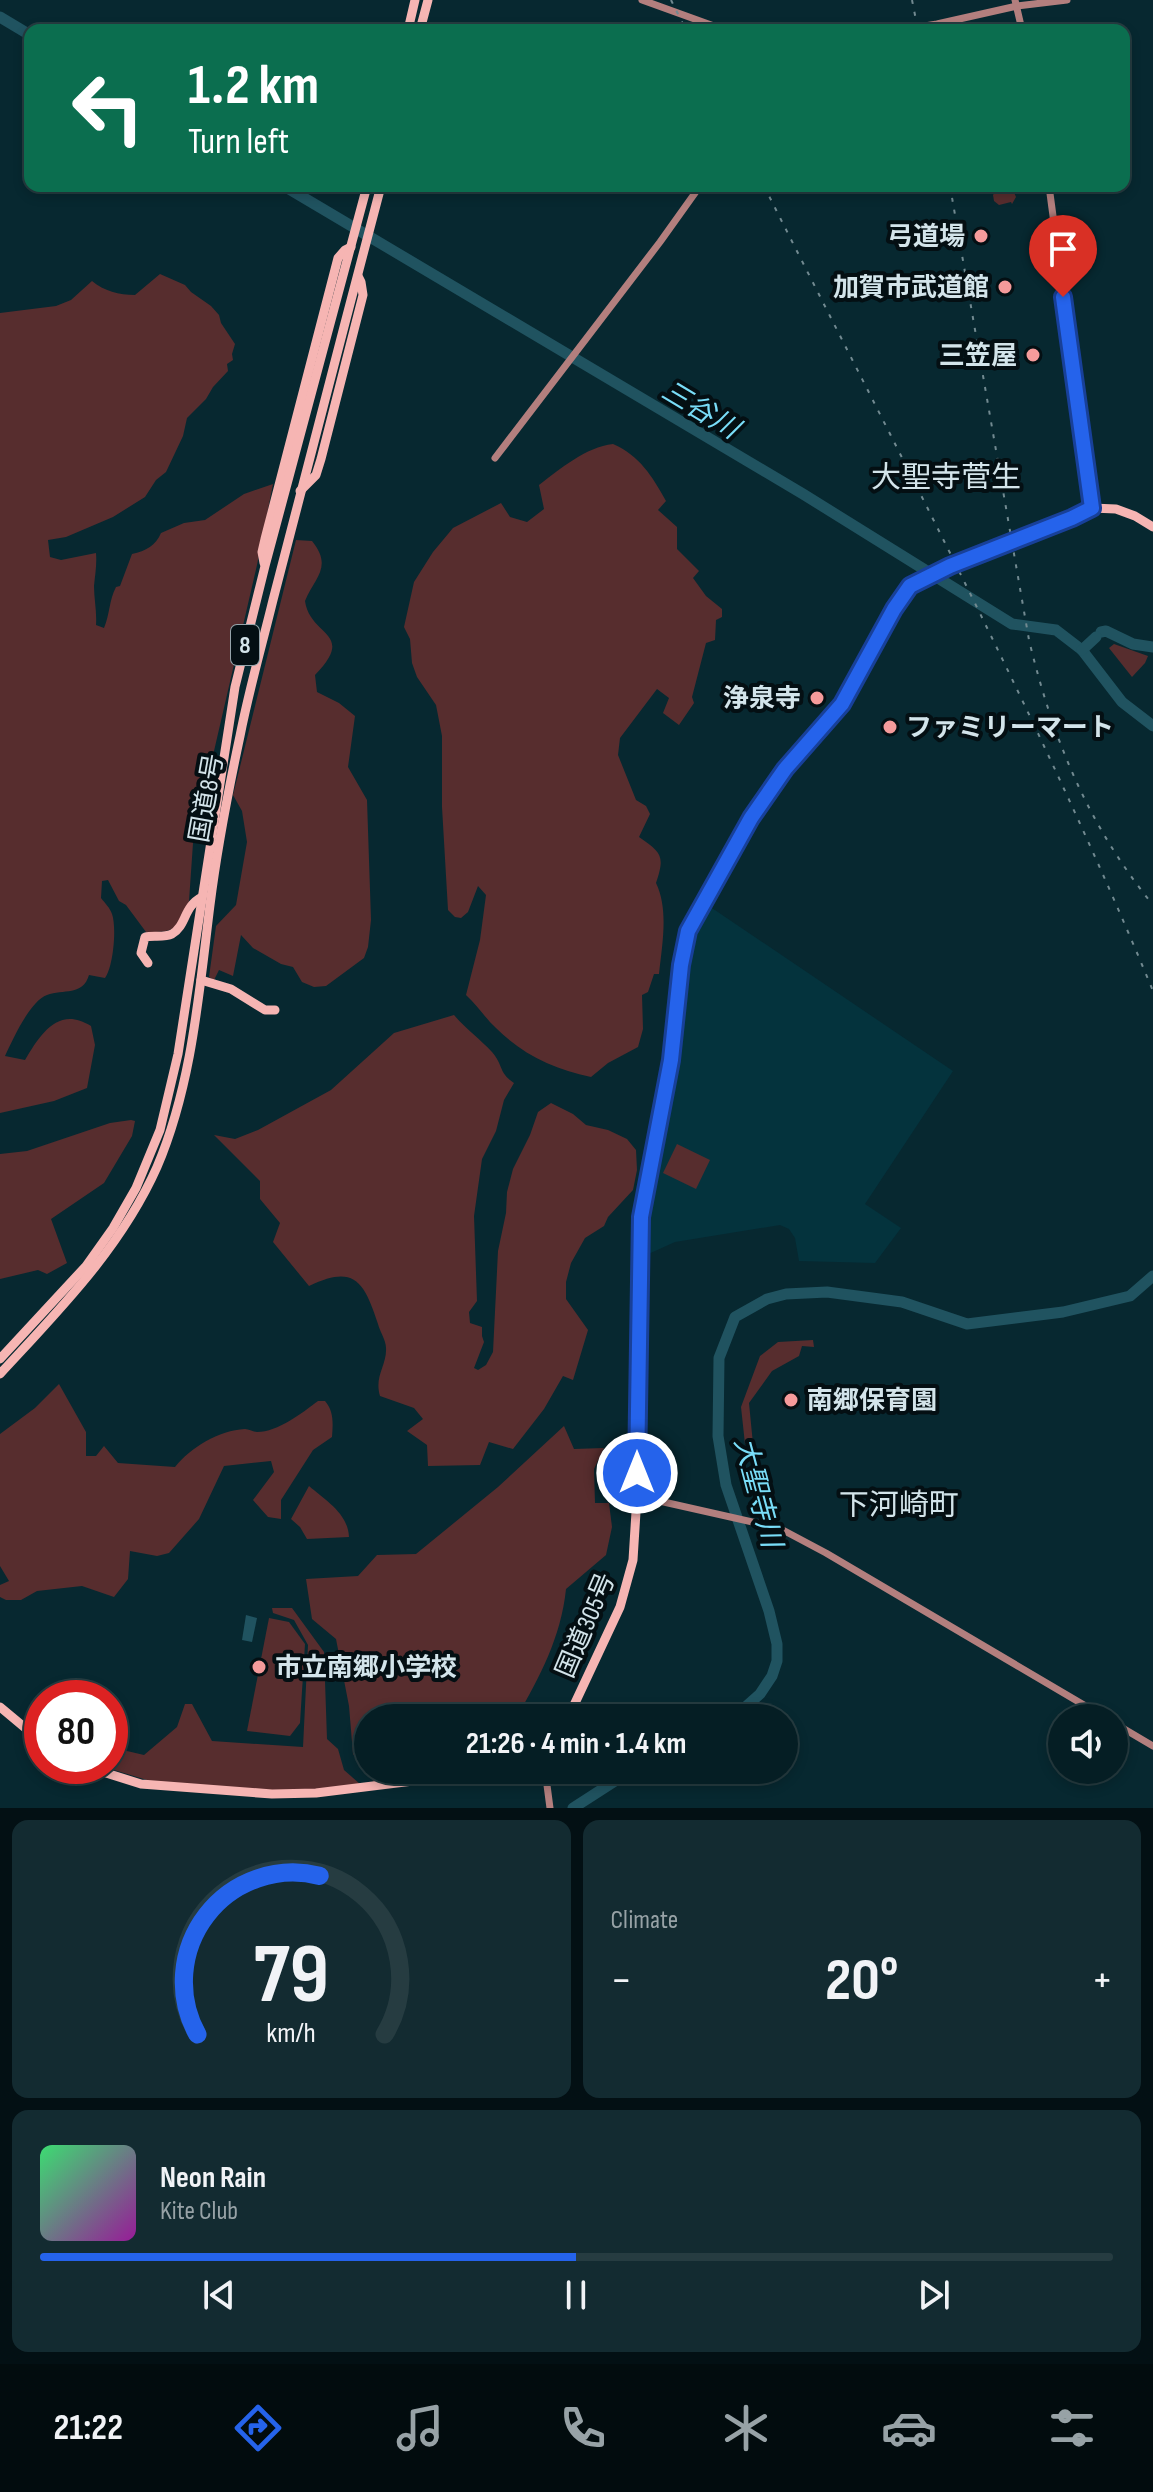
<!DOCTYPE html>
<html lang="en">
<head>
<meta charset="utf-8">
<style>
	:root { --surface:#051e24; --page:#132b31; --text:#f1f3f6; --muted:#97a2a6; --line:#263c41; --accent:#2563eb }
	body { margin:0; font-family:"Sofia Sans Condensed","Noto Sans JP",sans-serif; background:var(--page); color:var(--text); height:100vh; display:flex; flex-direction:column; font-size:30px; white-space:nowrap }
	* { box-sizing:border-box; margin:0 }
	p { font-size:26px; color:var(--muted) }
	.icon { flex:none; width:44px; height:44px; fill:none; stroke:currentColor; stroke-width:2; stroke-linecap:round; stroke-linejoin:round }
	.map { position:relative; height:1808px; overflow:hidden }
	.drawer { display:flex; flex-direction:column; gap:12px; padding:12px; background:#031014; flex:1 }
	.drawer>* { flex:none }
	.top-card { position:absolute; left:24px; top:24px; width:1106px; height:168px; border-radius:16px; box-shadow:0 4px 12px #0003,0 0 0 2px var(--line); background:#0b6e4f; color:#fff; overflow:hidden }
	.buttons { position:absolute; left:1048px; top:1704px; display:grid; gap:16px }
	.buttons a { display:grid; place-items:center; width:80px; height:80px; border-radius:50%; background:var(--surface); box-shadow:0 4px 12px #0003,0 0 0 2px var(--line); font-size:40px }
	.speed { position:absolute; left:24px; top:1680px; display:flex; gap:16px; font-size:40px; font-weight:700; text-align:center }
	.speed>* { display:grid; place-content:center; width:104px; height:104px; border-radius:50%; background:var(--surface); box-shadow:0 4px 12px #0003,0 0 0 2px var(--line); line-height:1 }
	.speed .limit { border:12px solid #d22; background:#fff; color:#111 }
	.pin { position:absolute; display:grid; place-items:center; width:68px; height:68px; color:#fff; margin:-82px -34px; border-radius:50% 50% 50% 0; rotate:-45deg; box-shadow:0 0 8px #0007 }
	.pin .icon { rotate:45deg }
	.me { position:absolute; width:88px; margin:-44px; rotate:0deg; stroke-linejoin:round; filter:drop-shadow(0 0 6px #0008) }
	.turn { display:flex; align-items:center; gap:28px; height:168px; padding:0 32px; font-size:36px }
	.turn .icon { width:104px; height:104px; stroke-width:2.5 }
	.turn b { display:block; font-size:56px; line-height:68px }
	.big { font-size:60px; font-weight:700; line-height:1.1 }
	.drawer .card { flex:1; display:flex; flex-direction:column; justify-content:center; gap:12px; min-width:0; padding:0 28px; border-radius:16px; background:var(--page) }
	.drawer .dial { align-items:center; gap:0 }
	.dial svg { height:208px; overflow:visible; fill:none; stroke:var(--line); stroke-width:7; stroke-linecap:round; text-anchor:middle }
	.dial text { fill:var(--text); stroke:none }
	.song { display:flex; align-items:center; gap:24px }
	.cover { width:96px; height:96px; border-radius:12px; background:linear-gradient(135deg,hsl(140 70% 55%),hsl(300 70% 35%)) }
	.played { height:8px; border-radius:4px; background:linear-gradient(90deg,var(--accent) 50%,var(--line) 50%) }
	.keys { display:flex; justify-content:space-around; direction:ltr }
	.heat { display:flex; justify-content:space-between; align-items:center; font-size:44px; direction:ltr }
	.drawer .tiles { flex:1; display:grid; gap:12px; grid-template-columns:1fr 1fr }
	.card:last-child { grid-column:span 2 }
	.trip { position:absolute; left:354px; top:1704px; width:444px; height:80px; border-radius:40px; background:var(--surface); box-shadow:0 4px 12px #0003,0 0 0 2px var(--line); font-weight:700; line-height:80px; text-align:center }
	.menu { display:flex; height:128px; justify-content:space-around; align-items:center; background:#020c0e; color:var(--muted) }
	.menu .icon { width:56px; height:56px }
	.menu .selected { color:var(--accent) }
	.menu b { font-size:36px; color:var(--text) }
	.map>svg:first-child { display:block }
</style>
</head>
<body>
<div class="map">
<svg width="1153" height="1808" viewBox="0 0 1153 1808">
	<rect width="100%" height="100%" fill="#072830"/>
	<path fill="#04333d" d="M 706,904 L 953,1071 L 865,1204 L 901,1228 L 875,1263 L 799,1261 L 795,1238 L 789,1229 L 780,1225 L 675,1242 L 644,1256 L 648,1193 L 678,1046 L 687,958 L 694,930 Z"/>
	<g fill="#572d2e">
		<path d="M 1013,190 L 1016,197 L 1012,204 L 1011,202 L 999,205 L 994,201 L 993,195 L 995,192 Z"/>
		<path d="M 160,274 L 185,285 L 191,292 L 211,306 L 219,315 L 221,323 L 235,344 L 232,354 L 233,360 L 227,364 L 228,371 L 213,387 L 206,399 L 187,418 L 183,436 L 166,472 L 156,480 L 145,497 L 113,517 L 66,537 L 48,540 L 50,557 L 61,560 L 96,553 C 97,565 95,575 94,586 C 94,599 97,612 96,625 L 104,628 C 110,614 109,600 116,587 L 120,586 L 132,554 C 146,551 156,545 161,533 L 184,523 L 205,520 L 244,494 L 273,484 L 257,565 L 205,790 L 196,800 L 189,901 C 180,928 175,933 146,932 L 126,905 L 119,901 L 108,880 L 102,881 L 101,898 C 105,903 110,908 112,914 C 117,928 113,968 105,978 L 89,975 C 83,996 63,989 47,995 C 30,1001 13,1039 5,1056 L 25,1060 C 40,1035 58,1005 91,1026 L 95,1045 L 87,1088 L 54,1101 L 0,1113 L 0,313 L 56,306 L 71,300 L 92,281 C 104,291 119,295 135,295 Z"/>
		<path d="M 613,444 C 640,456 652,476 666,501 L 658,510 L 677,527 L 677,549 L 699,571 L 693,578 L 706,596 L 722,609 L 722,617 L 716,620 L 715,640 L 706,643 L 692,697 L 694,703 L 679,725 L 663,713 L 669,698 L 657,689 L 620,738 L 618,755 L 636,800 L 646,806 L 650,814 L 639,837 C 662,853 665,856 656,883 C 669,910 662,945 659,974 L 654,974 L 648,992 L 642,995 L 643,1029 L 638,1047 L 608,1063 L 591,1077 C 554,1069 523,1055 496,1028 C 485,1018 478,1006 466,995 L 480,940 L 486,895 L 478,886 L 468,912 L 461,918 L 455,917 L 448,910 L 442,807 L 442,736 L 436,705 L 417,677 L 412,663 L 410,639 L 404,627 L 414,582 L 433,552 L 453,528 L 501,503 L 510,517 L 527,522 L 544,509 L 539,485 C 560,469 586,447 613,444 Z"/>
		<path d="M 296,540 L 312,541 C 333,567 315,577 305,601 C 310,637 357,632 315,675 L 317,692 L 339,703 L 355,716 L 348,767 L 367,800 L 371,920 L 368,947 L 364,958 L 326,986 L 314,987 L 302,982 L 293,967 L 281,964 L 253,948 L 241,935 L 233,976 L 219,970 L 214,980 L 209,977 L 216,926 L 236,905 L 247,842 L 242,811 L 233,795 Z"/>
		<path d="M 1114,644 L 1148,656 L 1145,663 L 1132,677 L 1109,648 Z"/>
		<path d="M 454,1015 C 466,1029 480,1039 492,1052 C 504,1066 498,1072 514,1083 L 504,1100 L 496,1131 L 482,1159 L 474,1216 L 477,1301 L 469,1312 L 470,1323 L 482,1327 L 482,1336 L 484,1342 L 474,1368 L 478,1370 L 486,1365 L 493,1352 L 498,1251 L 506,1213 L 507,1192 L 513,1169 L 530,1135 L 538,1112 L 551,1103 L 573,1114 L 586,1125 L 608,1130 L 627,1139 L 636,1150 L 637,1170 L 633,1190 L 608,1217 L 604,1226 L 585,1238 L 571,1263 L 566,1282 L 566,1299 L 588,1330 L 573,1380 L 563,1376 L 544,1409 L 513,1449 L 489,1442 L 480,1465 L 428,1466 L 427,1445 L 407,1431 L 423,1419 L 414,1408 L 380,1396 C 374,1376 387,1365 386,1348 C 386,1340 380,1332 378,1324 C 364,1282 355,1264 309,1286 L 273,1242 L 280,1223 L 260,1199 L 260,1181 L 214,1135 L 235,1139 L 258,1130 L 331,1090 L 394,1033 Z"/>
		<path d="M 131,1120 L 135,1121 L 132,1136 L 104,1183 L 51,1219 L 67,1263 L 47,1274 L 38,1270 L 0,1279 L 0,1154 L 27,1151 L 110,1123 Z"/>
		<path d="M 677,1144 L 710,1160 L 696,1189 L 663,1173 Z"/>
		<path d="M 813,1340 L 814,1347 L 802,1346 L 799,1356 L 772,1371 L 749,1403 L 753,1444 L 745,1444 L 741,1407 L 760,1356 L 778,1342 Z"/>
		<path d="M 59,1384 L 86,1432 L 86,1456 L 96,1456 L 104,1446 L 118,1463 L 175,1467 C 190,1448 219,1430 245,1429 C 249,1429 253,1432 257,1432 C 278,1432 302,1413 318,1401 L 325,1401 C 334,1411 333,1424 332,1437 L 313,1450 L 281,1500 L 281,1519 L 268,1517 L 253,1500 L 274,1472 L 271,1461 L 224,1466 L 199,1519 L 169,1553 L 157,1556 L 130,1551 L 128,1579 L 114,1597 L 82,1586 L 37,1591 L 21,1600 L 6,1600 L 0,1597 L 0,1585 L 9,1581 L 0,1566 L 0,1434 L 35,1408 Z"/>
		<path d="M 564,1426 L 574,1449 L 604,1448 L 594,1469 L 595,1503 L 609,1503 L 612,1527 L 606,1555 L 566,1589 C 561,1637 540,1677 516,1718 L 368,1718 L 368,1770 L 466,1770 L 374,1782 L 353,1754 L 349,1706 L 336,1639 L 312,1619 L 306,1579 L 358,1576 L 377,1555 L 416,1554 L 498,1487 Z"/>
		<path d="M 309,1486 C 325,1500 348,1513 349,1537 L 307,1539 L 300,1527 L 291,1519 Z"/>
		<path d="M 272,1608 L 292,1608 L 324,1652 L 327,1739 L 338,1749 L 344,1770 L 360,1784 L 339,1789 L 278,1792 L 160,1784 L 101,1766 L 110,1766 L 110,1747 L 144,1755 L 177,1727 L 185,1704 L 192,1704 L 212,1741 L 303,1747 L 308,1645 L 294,1620 L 273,1613 Z"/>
		<path d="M 269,1618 L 289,1622 L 305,1644 L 300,1723 L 290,1736 L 247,1731 Z"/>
	</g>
	<path fill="#205360" d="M 246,1615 L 257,1618 L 252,1642 L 242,1640 Z"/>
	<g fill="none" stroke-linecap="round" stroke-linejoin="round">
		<g stroke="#205360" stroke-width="11">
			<path d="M 0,17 L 30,35"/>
			<path d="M 284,186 L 803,494 L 1012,624 L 1056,630 L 1082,650 L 1122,702 L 1153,726"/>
			<path d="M 1101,632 L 1106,631 L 1133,644 L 1153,647"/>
			<path d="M 1082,650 L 1096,637"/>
			<path d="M 733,1718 L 760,1694 L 772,1676 L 777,1661 L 777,1644 L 769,1611 L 726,1485 L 718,1436 L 719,1358 L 735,1317 L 767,1299 L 786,1294 L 827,1292 L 902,1302 L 967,1324 L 1063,1312 L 1130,1296 L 1153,1276"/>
			<path d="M 573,1808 L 632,1770"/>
		</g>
		<g stroke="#b37f7e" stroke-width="7">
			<path d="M 642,0 L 725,30"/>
			<path d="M 1015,0 L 1022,30"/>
			<path d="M 900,30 L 937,24 L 1017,6 L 1067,0"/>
			<path d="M 1049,186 L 1092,508"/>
			<path d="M 495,458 L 660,242 L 700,186"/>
			<path d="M 637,1496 L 779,1528 L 826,1553 L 1106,1718"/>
			<path d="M 1114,1723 L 1153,1746"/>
			<path d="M 545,1770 L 550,1808"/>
		</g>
		<g stroke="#f6b5b3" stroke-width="9">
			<path d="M 408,30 L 415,0"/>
			<path d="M 420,30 L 428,0"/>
			<path d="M 300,491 L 316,475 L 321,459 L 363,295 L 361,282 L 358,276"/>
			<path d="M 264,563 L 262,552 L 265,539 L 338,258 L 345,250 L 351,247"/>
			<path d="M 148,963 L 141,953 L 145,937 C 153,935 164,938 172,934 C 187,925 183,907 202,897"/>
			<path d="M 201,980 L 231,989 L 265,1010 L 275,1010"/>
			<path d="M 0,1359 L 86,1266 L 113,1228 L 136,1188 L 160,1130 L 178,1054 L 235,687 L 265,566 L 367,186"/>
			<path d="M 0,1374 C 59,1310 121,1248 157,1167 C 192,1085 199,993 210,905 C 217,849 228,792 240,736 C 249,690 262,645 273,600 C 308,461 345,324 381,186"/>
			<path d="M 0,1707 L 42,1742"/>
			<path d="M 568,1718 L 620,1607 L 633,1560 L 637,1496 L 641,1217 L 671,1060 L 684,947 L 695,916 L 751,818 L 776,783 L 842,704 L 894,609 L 910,586 L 920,579 L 950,566 L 1072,518 L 1092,508 L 1116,509 L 1135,516 L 1153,527"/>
			<path d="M 84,1766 L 141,1784 L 272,1794 L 316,1793 L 502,1770"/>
		</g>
		<g stroke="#728a91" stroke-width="2" stroke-dasharray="4 8" stroke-linecap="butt">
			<path d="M 671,0 L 686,30"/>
			<path d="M 912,0 L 918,30"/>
			<path d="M 764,186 C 898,452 1039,716 1153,991"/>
			<path d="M 950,186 L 1029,640 C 1053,740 1088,825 1153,905"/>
		</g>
	</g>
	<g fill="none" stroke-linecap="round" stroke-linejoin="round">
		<defs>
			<path id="route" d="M 637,1473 L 641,1217 L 671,1060 L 681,965 L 688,931 L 751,818 L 785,769 L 842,704 L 894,609 L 910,586 L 950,566 L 1072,518 L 1092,508 L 1063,297"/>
		</defs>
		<use href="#route" stroke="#184099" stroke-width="20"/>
		<use href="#route" stroke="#2563eb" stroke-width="14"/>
	</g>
	<g fill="#f59b9b" stroke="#040f13" stroke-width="3">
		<circle cx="981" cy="236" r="8"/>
		<circle cx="1005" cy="287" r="8"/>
		<circle cx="1033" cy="355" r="8"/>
		<circle cx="817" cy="698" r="8"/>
		<circle cx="890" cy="727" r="8"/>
		<circle cx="791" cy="1400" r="8"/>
		<circle cx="259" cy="1667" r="8"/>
	</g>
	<g text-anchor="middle" stroke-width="8" stroke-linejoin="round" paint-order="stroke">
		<rect fill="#040f13" stroke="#95a4aa" stroke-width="2" x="231" y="625" width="28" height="40" rx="6"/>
		<g font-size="24" font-weight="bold" fill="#d3e4ea">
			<text x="245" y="653">8</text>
		</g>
		<g font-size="26" font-weight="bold" fill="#d3e4ea" stroke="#040f13" text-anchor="end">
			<text x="965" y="245">弓道場</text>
			<text x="989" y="296">加賀市武道館</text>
			<text x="1017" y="364">三笠屋</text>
			<text x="801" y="707">浄泉寺</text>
			<text x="906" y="736" text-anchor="start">ファミリーマート</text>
			<text x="807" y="1409" text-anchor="start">南郷保育園</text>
			<text x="275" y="1676" text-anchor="start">市立南郷小学校</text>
		</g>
		<g font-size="26" fill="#d3e4ea" stroke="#040f13">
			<text transform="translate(206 798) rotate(-80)" y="9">国道8号</text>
			<text transform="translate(585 1625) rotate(-67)" y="9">国道305号</text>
		</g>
		<g font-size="28" font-style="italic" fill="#79ddf8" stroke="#040f13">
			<text transform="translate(701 409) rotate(31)" y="10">三谷川</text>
			<text transform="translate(759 1492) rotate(75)" y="10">大聖寺川</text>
		</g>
		<g font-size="30" fill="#d3e4ea" stroke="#040f13">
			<text x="946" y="487">大聖寺菅生</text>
			<text x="899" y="1515">下河崎町</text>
		</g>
	</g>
</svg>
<div class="buttons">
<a><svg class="icon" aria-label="sound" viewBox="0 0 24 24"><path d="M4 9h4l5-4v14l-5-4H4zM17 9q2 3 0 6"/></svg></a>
</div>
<div class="speed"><div class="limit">80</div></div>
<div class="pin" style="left:1063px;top:297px;background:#d93025"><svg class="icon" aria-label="arrive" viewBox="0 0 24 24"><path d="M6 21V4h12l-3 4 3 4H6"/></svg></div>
<svg class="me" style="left:637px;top:1473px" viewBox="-20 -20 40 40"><circle r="17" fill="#2563eb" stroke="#fff" stroke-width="3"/><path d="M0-11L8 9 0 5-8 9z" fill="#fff"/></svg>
<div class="trip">21:26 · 4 min · 1.4 km</div>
<div class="top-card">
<div class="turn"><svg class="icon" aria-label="left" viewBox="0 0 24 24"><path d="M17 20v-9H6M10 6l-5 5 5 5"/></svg><div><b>1.2 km</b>Turn left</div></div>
</div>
</div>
<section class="drawer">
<div class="tiles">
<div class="card dial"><svg viewBox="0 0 100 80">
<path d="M14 69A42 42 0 1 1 86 69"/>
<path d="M14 69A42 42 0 0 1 61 8" stroke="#2563eb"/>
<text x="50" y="56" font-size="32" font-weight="700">79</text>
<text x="50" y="72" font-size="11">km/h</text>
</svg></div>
<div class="card"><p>Climate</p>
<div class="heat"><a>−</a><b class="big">20°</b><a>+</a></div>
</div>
<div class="card">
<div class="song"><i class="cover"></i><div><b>Neon Rain</b><p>Kite Club</p></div></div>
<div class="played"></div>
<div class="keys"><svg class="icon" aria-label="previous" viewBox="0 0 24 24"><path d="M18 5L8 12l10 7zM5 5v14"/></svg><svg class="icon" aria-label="pause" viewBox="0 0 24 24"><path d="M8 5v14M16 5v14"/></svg><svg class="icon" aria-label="next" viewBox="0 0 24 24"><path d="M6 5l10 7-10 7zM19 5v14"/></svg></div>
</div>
</div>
</section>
<nav class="menu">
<b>21:22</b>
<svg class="icon selected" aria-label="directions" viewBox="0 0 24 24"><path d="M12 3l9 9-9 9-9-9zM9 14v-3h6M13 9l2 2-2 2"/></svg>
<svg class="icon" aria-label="music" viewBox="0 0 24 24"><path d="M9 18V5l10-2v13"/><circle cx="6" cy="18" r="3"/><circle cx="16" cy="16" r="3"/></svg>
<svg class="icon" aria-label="phone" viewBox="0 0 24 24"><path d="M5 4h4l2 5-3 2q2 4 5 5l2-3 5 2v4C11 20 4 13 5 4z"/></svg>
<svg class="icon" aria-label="climate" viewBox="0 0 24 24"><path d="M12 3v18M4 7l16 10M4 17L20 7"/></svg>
<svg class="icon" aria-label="car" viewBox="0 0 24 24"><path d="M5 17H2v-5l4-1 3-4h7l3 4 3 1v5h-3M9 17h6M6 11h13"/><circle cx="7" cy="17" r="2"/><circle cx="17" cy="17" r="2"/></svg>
<svg class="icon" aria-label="filters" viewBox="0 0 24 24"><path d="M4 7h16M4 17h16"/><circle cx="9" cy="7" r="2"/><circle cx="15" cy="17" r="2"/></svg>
</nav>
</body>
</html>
